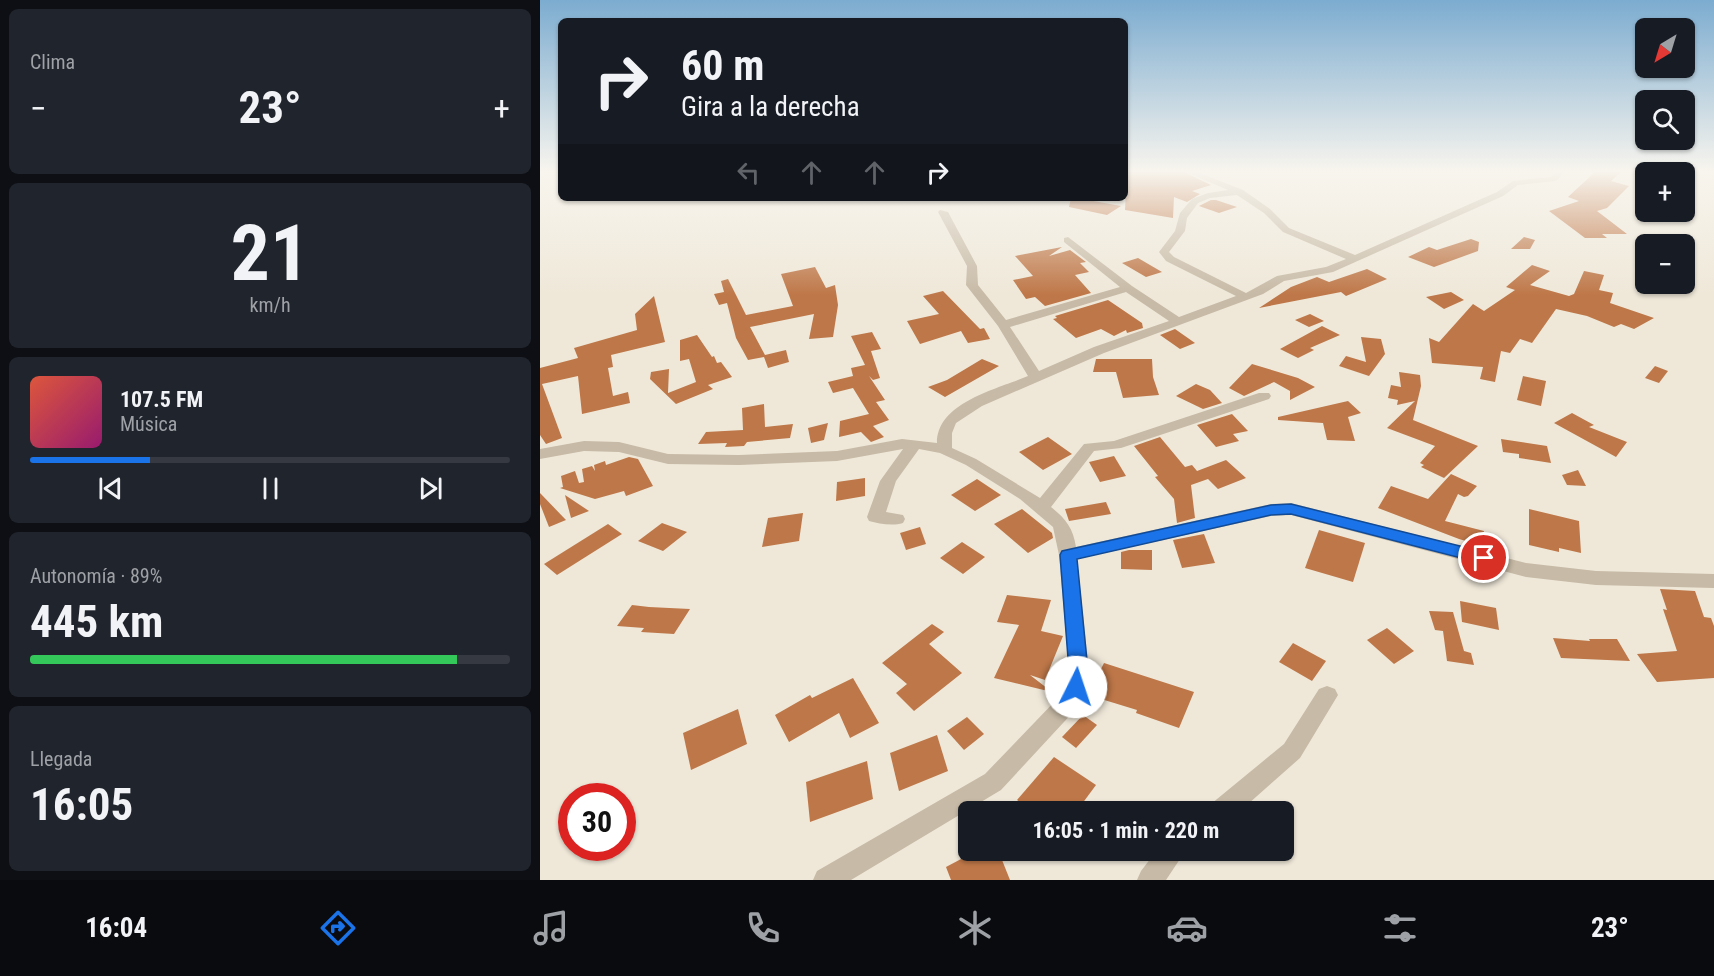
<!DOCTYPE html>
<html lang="es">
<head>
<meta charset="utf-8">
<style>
	:root { --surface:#171b24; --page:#20242c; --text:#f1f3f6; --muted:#9ea1a6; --line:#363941; --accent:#1a73e8 }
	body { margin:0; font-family:"Roboto Condensed",sans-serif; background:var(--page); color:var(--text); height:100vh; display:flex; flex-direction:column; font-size:22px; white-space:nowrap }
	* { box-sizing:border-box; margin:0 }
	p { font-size:20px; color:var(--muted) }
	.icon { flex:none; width:33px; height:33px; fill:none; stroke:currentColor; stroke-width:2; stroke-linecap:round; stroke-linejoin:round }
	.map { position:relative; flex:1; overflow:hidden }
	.drawer { display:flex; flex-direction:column; gap:9px; padding:9px; background:#0d0f14; width:540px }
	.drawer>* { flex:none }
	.guide { position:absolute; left:18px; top:18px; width:570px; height:183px; border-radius:9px; box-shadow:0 2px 4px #0004; background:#171b24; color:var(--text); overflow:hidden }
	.needle { width:39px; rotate:218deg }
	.controls { position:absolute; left:1095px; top:18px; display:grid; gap:12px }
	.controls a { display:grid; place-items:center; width:60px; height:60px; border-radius:9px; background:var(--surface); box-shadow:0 2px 4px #0004; font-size:30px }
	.speed { position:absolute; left:18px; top:783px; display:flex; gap:12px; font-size:30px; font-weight:700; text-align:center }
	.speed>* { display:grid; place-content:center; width:78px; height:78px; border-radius:50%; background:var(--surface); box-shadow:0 2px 4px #0004; line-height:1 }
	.speed .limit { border:9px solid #d22; background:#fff; color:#111 }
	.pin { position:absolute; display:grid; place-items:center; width:51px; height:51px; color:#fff; margin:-26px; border:3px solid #fff; border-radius:50%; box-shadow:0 2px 6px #0007 }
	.me { position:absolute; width:66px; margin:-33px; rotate:4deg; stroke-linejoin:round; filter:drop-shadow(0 0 4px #0008) }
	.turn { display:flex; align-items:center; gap:21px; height:126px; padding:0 24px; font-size:27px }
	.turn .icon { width:78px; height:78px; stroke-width:2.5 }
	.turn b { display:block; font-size:42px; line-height:51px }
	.lanes { display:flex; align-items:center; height:57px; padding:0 24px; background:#0003; justify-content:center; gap:30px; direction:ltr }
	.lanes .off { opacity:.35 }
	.big { font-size:45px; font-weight:700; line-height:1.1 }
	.drawer .tile { flex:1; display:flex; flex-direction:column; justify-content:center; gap:9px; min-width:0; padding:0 21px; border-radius:9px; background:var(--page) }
	.drawer .dial { align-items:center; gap:0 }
	.dial b { font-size:78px; line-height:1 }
	.song { display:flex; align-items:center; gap:18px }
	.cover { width:72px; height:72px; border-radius:9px; background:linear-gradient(135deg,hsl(10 70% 55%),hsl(320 70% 35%)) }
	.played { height:6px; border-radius:3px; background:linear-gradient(90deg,var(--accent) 25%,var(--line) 25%) }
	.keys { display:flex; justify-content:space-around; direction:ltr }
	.heat { display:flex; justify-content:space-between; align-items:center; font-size:33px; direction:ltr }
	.charge { height:9px; border-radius:4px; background:linear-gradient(90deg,#34c759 89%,var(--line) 0) }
	.trip { position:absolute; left:418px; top:801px; width:336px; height:60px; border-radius:9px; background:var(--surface); box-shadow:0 2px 4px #0004; font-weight:700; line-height:60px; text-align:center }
	.tab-bar { display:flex; height:96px; justify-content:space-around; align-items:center; background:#090b0e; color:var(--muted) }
	.tab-bar .icon { width:42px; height:42px }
	.tab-bar .current { color:var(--accent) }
	.tab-bar b { font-size:27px; color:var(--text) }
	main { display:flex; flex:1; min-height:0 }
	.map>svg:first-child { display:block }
</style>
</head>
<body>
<main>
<section class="drawer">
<div class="tile"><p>Clima</p>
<div class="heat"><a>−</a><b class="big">23°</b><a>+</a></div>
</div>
<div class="tile dial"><b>21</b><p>km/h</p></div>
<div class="tile">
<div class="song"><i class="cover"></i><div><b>107.5 FM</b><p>Música</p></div></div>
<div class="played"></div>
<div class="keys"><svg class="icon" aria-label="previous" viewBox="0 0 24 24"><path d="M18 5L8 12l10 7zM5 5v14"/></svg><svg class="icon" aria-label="pause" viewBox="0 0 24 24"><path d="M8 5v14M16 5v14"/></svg><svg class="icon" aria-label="next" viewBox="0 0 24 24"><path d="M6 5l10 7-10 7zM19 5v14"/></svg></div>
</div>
<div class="tile"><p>Autonomía · 89%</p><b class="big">445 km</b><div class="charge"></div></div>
<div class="tile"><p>Llegada</p><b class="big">16:05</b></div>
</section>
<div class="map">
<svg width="1174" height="880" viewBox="0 0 1174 880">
	<rect width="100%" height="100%" fill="#efe8d9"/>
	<g fill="#be7748">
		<path d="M 587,172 L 644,172 L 671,185 L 652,191 L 660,194 L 647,202 L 634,197 L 633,218 L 585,210 Z"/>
		<path d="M 1055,172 L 1081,172 L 1071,181 L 1089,186 L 1067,208 L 1057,211 L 1087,234 L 1062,234 L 1067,238 L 1045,238 L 1009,211 L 1039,201 L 1028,197 Z"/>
		<path d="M 531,198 L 537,198 L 581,206 L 567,215 L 529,207 Z"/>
		<path d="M 671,200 L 676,200 L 697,207 L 679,213 L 659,206 Z"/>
		<path d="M 984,237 L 995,240 L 990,249 L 971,249 Z"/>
		<path d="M 931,239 L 939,242 L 938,251 L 894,267 L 868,257 L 889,247 L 897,250 Z"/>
		<path d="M 522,247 L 509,256 L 530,250 L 546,262 L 540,263 L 549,272 L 535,275 L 551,293 L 505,306 L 495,297 L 486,299 L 473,280 L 493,276 L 475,256 Z"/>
		<path d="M 598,258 L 622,272 L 606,277 L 582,263 Z"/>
		<path d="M 992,265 L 1010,271 L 990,285 L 1029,296 L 1034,294 L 1044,271 L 1064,275 L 1059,290 L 1073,293 L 1070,303 L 1114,318 L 1094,329 L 1081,324 L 1074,327 L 1047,316 L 1016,309 L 992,343 L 980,339 L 970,353 L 961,351 L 955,382 L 940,379 L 943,367 L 892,363 L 889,338 L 899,342 L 933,304 L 944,311 L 975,290 L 966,287 Z"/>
		<path d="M 275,267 L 286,288 L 295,285 L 298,305 L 293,337 L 269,339 L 274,314 L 210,327 L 225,355 L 246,350 L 249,362 L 228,368 L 224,357 L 208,360 L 196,338 L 187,303 L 179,305 L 174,294 L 184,292 L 181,281 L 188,279 L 206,315 L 253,306 L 241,274 Z"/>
		<path d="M 827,269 L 847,279 L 806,296 L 801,292 L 719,308 L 751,287 L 777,277 L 789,282 Z"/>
		<path d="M 403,291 L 440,329 L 444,328 L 450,339 L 428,343 L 421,331 L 380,344 L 367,321 L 399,314 L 383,296 Z"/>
		<path d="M 911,292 L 924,300 L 904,309 L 886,297 Z"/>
		<path d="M 114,296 L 125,342 L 71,355 L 73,367 L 68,368 L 73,396 L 88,392 L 90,403 L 42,414 L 38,376 L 2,384 L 22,438 L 6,444 L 0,435 L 0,368 L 38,358 L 34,348 L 97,330 L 95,314 Z"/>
		<path d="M 568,300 L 602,323 L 603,328 L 587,333 L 586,330 L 574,336 L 561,329 L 536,338 L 513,319 L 517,318 L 515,316 Z"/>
		<path d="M 770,314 L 784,321 L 769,327 L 755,320 Z"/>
		<path d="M 782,326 L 800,335 L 770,348 L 774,350 L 758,358 L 740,349 Z"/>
		<path d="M 635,329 L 655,343 L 640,349 L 620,335 Z"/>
		<path d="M 332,332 L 341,349 L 331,351 L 340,378 L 333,380 L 329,376 L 345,400 L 336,402 L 349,420 L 333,426 L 344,437 L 331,442 L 321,432 L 299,437 L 300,421 L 329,414 L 313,388 L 293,393 L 288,382 L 313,376 L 311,368 L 325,365 L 311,336 Z"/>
		<path d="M 157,335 L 172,357 L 174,356 L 177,363 L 181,362 L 192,377 L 168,385 L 173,389 L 136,404 L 110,379 L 111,372 L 129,369 L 128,393 L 156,382 L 149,359 L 140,361 L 140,340 Z"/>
		<path d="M 821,337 L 841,339 L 845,354 L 829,376 L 799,366 L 806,356 L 826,362 Z"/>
		<path d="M 442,359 L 459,366 L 405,397 L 388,387 L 407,380 Z"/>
		<path d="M 556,359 L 612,359 L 613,377 L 619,395 L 583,398 L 576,372 L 553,372 Z"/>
		<path d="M 712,364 L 758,378 L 775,387 L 750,400 L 750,391 L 734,382 L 704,396 L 689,388 Z"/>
		<path d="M 1115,366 L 1128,371 L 1119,383 L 1105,378 Z"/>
		<path d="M 859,372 L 880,375 L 881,386 L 873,420 L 938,446 L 904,478 L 881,467 L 884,465 L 880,463 L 895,446 L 847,428 L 875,401 L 857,405 L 858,400 L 848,398 L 851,385 L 861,387 Z"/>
		<path d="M 983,376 L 1006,381 L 1001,406 L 977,400 Z"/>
		<path d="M 656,384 L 670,390 L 682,403 L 663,409 L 636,396 Z"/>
		<path d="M 808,401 L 821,413 L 808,417 L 815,441 L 787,440 L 783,423 L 738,420 L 738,417 Z"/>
		<path d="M 224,404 L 225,427 L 253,424 L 250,438 L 207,442 L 204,446 L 185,447 L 187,443 L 158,444 L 166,432 L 203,430 L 202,408 Z"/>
		<path d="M 1032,413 L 1054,425 L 1049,427 L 1087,442 L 1076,457 L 1014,423 Z"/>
		<path d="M 692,414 L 708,431 L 693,434 L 699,441 L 676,447 L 657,425 Z"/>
		<path d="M 288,423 L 284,440 L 271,443 L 268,428 Z"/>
		<path d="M 508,437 L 532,454 L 503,470 L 479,452 Z"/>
		<path d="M 620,437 L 645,467 L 652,465 L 657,471 L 686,460 L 706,478 L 678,489 L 668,479 L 651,485 L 655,518 L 637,523 L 634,499 L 615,477 L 618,476 L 594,446 Z"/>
		<path d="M 961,439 L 1007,446 L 1011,463 L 979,458 L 979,454 L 963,452 Z"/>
		<path d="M 574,456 L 586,476 L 560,482 L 549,462 Z"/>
		<path d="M 89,457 L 98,459 L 113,486 L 86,496 L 84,491 L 55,499 L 20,488 L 23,487 L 21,476 L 35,471 L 39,483 L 44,482 L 42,469 L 52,466 L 55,471 L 54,465 L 65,461 L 66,465 Z"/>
		<path d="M 1038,470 L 1046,486 L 1027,485 L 1022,475 Z"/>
		<path d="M 911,474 L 937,486 L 928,496 L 924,497 L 918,494 L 905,521 L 944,531 L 943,546 L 919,539 L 838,508 L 851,486 L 888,499 Z"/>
		<path d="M 325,478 L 325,496 L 296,501 L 297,482 Z"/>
		<path d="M 437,479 L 461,495 L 435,511 L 411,495 Z"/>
		<path d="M 0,493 L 26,520 L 9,527 L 0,504 Z"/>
		<path d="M 25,495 L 49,511 L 31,518 Z"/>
		<path d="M 566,502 L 571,514 L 529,521 L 525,509 Z"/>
		<path d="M 482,509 L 512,533 L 513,538 L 488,553 L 454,524 Z"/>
		<path d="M 989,509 L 1039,521 L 1041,553 L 1019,548 L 1019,552 L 989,545 Z"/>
		<path d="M 263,513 L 259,541 L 222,547 L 228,518 Z"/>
		<path d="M 122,523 L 147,532 L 123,551 L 98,541 Z"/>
		<path d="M 68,524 L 82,534 L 17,575 L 4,564 Z"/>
		<path d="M 380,527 L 386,544 L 366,550 L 360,533 Z"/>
		<path d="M 779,530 L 825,543 L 813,582 L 765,568 Z"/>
		<path d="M 664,534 L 675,563 L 642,568 L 633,540 Z"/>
		<path d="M 422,542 L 445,557 L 423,574 L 400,558 Z"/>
		<path d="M 589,550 L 612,550 L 612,570 L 581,569 L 581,552 Z"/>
		<path d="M 1120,589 L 1155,591 L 1164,617 L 1171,618 L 1174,626 L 1174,678 L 1117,682 L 1097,654 L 1137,651 L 1123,609 L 1127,610 Z"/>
		<path d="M 467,595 L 511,600 L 501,631 L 523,636 L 505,680 L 490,675 L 512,692 L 454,678 L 479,625 L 457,622 Z"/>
		<path d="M 920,601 L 956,608 L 959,630 L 922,622 Z"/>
		<path d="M 92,605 L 109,607 L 150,609 L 134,634 L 101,632 L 104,628 L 77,626 Z"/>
		<path d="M 889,611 L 913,612 L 924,651 L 931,653 L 934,665 L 907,661 L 903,631 L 895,630 Z"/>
		<path d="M 392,624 L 404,632 L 389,644 L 422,673 L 374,711 L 356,693 L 367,684 L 342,663 Z"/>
		<path d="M 847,628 L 874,651 L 854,664 L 827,640 Z"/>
		<path d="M 1013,638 L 1050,641 L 1049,639 L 1077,639 L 1090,661 L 1021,658 Z"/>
		<path d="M 753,643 L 786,661 L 772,681 L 739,662 Z"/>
		<path d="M 564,663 L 654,692 L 639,728 L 596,713 L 597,710 L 548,695 Z"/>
		<path d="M 313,678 L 339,723 L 310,738 L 299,713 L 249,742 L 235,715 L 270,695 L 272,698 Z"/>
		<path d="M 198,709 L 207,744 L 151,770 L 143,733 Z"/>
		<path d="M 543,715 L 557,725 L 536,748 L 522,737 Z"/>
		<path d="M 427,717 L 444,734 L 424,750 L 407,731 Z"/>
		<path d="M 397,735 L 408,771 L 359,791 L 350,753 Z"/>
		<path d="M 514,757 L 556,785 L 536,812 L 493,812 L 477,800 Z"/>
		<path d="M 327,761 L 333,799 L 270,822 L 266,782 Z"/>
		<path d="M 438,850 L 458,850 L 470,880 L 411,880 L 406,867 Z"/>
	</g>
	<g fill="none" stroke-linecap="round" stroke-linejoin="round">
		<g fill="#c7baa6" fill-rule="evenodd">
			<path d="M 646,172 L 657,172 L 703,190 L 730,209 L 749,228 L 815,255 L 957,192 L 973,181 L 1011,177 L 1016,172 L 1025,172 L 1016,181 L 978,185 L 963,196 L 793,272 L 744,281 L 723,294 L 564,353 L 442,406 L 416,423 L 412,433 L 412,448 L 436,459 L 500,498 L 544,444 L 574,441 L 719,393 L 729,393 L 731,396 L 729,399 L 581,448 L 554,451 L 511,507 C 526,519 533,528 536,547 L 731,504 L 751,503 L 986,563 L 1056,571 L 1174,574 L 1174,588 L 1056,585 L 986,577 L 751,515 L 731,516 L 537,559 L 549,671 L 536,709 L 461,790 L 311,880 L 273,880 L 277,871 L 445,774 L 519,697 L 529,671 L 519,555 L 513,527 L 480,499 L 426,465 L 400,453 L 379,449 L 356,481 L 346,512 L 363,515 L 365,519 L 363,523 C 353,526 339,524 329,521 L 327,517 L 340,481 L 363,449 L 297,461 L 199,465 L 128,464 L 79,452 L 44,451 L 0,459 L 0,449 L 44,441 L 79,442 L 128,454 L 199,455 L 297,451 L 362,439 L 397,443 C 397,402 458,389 488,376 L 458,326 L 426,285 L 427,266 L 398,212 L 400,210 L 408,212 L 437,266 L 438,285 L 466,320 L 580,287 L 524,242 L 524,238 L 528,237 L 592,286 L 639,317 L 696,296 L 626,261 L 619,252 L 635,231 L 640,213 L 652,199 L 668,193 L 688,190 ZM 697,195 L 724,213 L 743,232 L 806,259 L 786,267 L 737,276 L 706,293 L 634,257 L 629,252 L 645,231 L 647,218 L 658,203 L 670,198 ZM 586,292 L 629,321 L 554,347 L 499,371 L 470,327 Z"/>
			<path d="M 787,686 L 795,689 L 798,695 L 760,758 L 699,812 L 668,812 L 671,804 L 744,744 L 779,689 Z"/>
			<path d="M 617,850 L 646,850 L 626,880 L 597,880 L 601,871 Z"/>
		</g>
	</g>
	<linearGradient id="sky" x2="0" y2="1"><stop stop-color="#7cacd0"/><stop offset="0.58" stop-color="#f8f5ee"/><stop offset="1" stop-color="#f8f5ee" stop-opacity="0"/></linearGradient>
	<rect width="1174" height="295" fill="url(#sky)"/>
	<path fill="#1a73e8" stroke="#114b97" stroke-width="1.5" d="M 751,504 L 944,552 L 952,558 L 944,564 L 751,514 L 731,515 L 537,559 L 548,671 L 542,692 L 536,695 L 529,692 L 526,687 L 529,671 L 520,555 L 522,551 L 731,505 Z"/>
</svg>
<div class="controls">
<a><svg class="needle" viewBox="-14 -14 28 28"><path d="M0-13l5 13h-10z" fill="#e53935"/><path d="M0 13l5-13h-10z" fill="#9ea1a6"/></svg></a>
<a><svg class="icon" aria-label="search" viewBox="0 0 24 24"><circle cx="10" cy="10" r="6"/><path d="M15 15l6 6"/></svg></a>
<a>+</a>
<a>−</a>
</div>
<div class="speed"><div class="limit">30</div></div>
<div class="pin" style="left:944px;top:558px;background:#d93025"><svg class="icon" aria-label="arrive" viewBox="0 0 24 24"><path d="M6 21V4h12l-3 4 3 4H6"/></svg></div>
<svg class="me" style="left:536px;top:687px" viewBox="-20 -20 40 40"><circle r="19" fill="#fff"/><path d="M0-13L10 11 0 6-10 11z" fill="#1a73e8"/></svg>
<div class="trip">16:05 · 1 min · 220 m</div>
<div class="guide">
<div class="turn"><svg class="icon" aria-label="right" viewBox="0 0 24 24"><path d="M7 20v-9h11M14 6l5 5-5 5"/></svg><div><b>60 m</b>Gira a la derecha</div></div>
<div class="lanes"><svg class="icon off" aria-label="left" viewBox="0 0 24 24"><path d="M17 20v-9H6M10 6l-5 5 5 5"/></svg><svg class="icon off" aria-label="ahead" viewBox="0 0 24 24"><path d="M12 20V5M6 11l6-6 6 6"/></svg><svg class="icon off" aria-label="ahead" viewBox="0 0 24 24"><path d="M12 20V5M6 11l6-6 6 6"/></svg><svg class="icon" aria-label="right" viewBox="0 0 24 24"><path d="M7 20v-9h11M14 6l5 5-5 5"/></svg></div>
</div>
</div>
</main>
<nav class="tab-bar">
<b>16:04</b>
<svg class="icon current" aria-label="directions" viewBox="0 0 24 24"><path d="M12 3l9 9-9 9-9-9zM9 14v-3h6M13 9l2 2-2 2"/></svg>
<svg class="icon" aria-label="music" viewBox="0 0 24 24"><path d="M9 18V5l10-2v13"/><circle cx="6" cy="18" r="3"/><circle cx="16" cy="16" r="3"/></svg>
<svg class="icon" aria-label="phone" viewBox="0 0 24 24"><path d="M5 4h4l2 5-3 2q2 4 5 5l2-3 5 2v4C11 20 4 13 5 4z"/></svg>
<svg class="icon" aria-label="climate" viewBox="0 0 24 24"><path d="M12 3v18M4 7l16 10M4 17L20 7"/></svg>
<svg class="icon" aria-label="car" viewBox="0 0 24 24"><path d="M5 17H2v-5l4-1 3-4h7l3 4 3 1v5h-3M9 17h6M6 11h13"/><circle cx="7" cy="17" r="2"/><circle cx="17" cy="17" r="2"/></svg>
<svg class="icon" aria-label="filters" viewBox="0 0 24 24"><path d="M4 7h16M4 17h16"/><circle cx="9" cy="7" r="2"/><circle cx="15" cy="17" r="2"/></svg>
<b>23°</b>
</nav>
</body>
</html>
